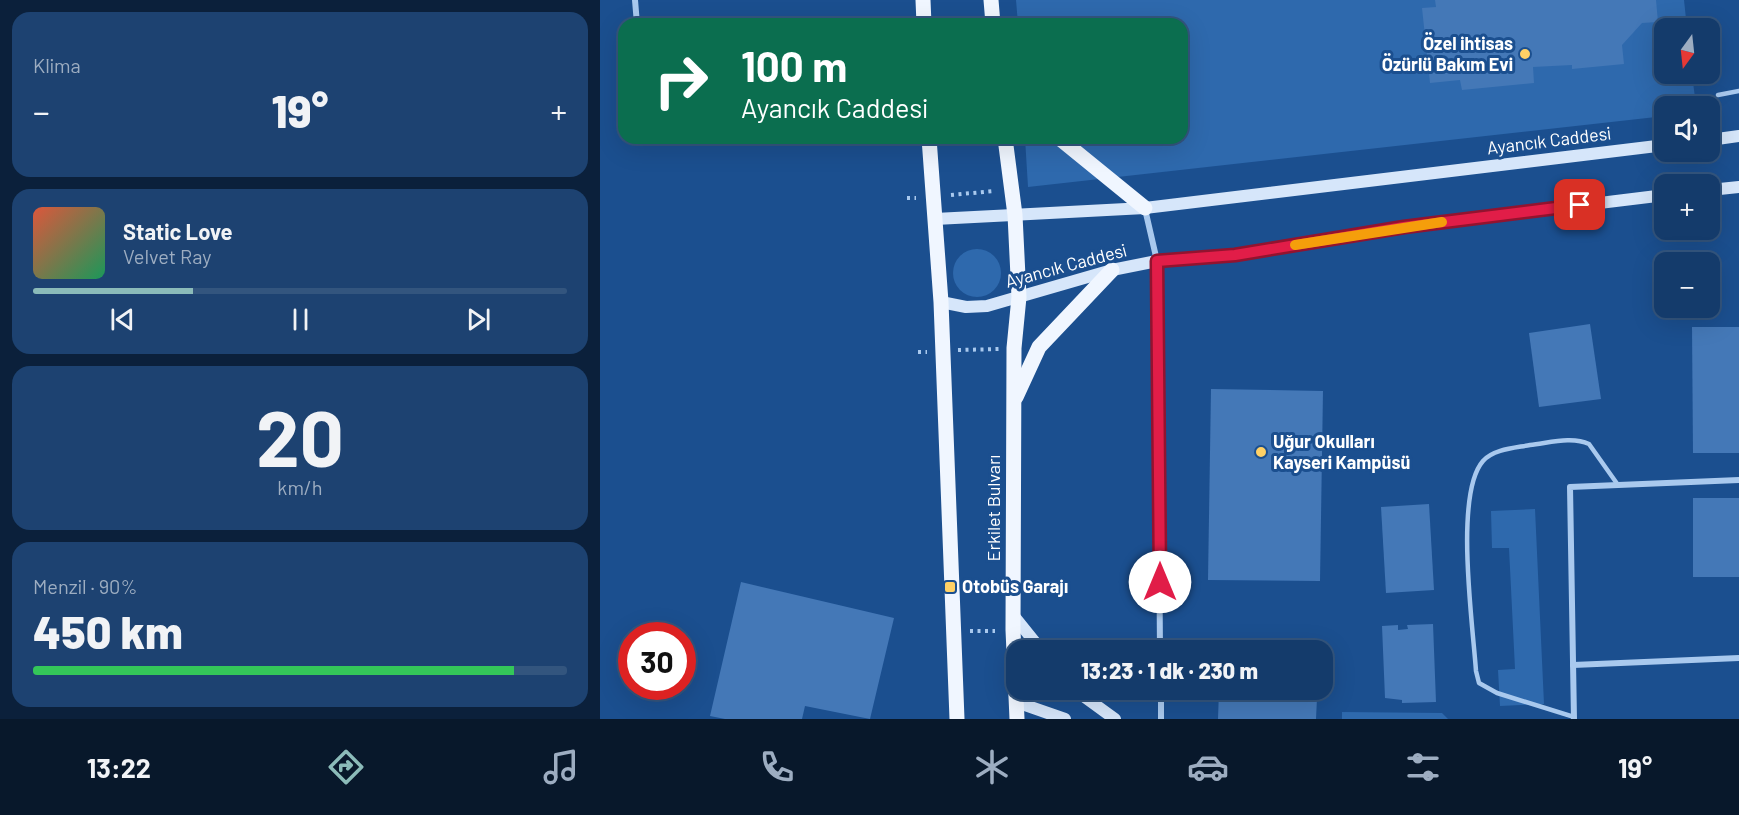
<!DOCTYPE html>
<html lang="tr">
<head>
<meta charset="utf-8">
<style>
	:root { --surface:#143b6b; --page:#1d4271; --text:#f1f3f6; --muted:#9dadc1; --line:#33557e; --accent:#8bbbb9 }
	body { margin:0; font-family:Barlow,sans-serif; background:var(--page); color:var(--text); height:100vh; display:flex; flex-direction:column; font-size:22px; white-space:nowrap }
	* { box-sizing:border-box; margin:0 }
	p { font-size:20px; color:var(--muted) }
	.icon { flex:none; width:33px; height:33px; fill:none; stroke:currentColor; stroke-width:2; stroke-linecap:round; stroke-linejoin:round }
	.map { position:relative; flex:1; overflow:hidden }
	.sheet { display:flex; flex-direction:column; gap:12px; padding:12px; background:#0b203b; width:600px }
	.sheet>* { flex:none }
	.top-card { position:absolute; left:18px; top:18px; width:570px; height:126px; border-radius:18px; box-shadow:0 6px 24px #0002,0 0 0 2px var(--line); background:#0b6e4f; color:#fff; overflow:hidden }
	.needle { width:39px; rotate:195deg }
	.buttons { position:absolute; left:1054px; top:18px; display:grid; gap:12px }
	.buttons a { display:grid; place-items:center; width:66px; height:66px; border-radius:12px; background:var(--surface); box-shadow:0 6px 24px #0002,0 0 0 2px var(--line); font-size:30px }
	.speed { position:absolute; left:18px; top:622px; display:flex; gap:12px; font-size:30px; font-weight:700; text-align:center }
	.speed>* { display:grid; place-content:center; width:78px; height:78px; border-radius:50%; background:var(--surface); box-shadow:0 6px 24px #0002,0 0 0 2px var(--line); line-height:1 }
	.speed .limit { border:9px solid #d22; background:#fff; color:#111 }
	.pin { position:absolute; display:grid; place-items:center; width:51px; height:51px; color:#fff; margin:-26px; border-radius:12px; box-shadow:0 3px 9px #0006 }
	.me { position:absolute; width:66px; margin:-33px; rotate:0deg; stroke-linejoin:round; filter:drop-shadow(0 0 4px #0008) }
	.turn { display:flex; align-items:center; gap:21px; height:126px; padding:0 24px; font-size:27px }
	.turn .icon { width:78px; height:78px; stroke-width:2.5 }
	.turn b { display:block; font-size:42px; line-height:51px }
	.big { font-size:45px; font-weight:800; line-height:1.1 }
	.sheet .widget { flex:1; display:flex; flex-direction:column; justify-content:center; gap:9px; min-width:0; padding:0 21px; border-radius:18px; background:var(--page) }
	.sheet .dial { align-items:center; gap:0 }
	.dial b { font-size:78px; line-height:1 }
	.song { display:flex; align-items:center; gap:18px }
	.cover { width:72px; height:72px; border-radius:9px; background:linear-gradient(135deg,hsl(10 70% 55%),hsl(150 70% 35%)) }
	.played { height:6px; border-radius:3px; background:linear-gradient(90deg,var(--accent) 30%,var(--line) 30%) }
	.keys { display:flex; justify-content:space-around; direction:ltr }
	.heat { display:flex; justify-content:space-between; align-items:center; font-size:33px; direction:ltr }
	.charge { height:9px; border-radius:4px; background:linear-gradient(90deg,#34c759 90%,var(--line) 0) }
	.trip { position:absolute; left:406px; top:640px; width:327px; height:60px; border-radius:18px; background:var(--surface); box-shadow:0 6px 24px #0002,0 0 0 2px var(--line); font-weight:800; line-height:60px; text-align:center }
	.dock { display:flex; height:96px; justify-content:space-around; align-items:center; background:#08182b; color:var(--muted) }
	.dock .icon { width:42px; height:42px }
	.dock .selected { color:var(--accent) }
	.dock b { font-size:27px; color:var(--text) }
	main { display:flex; flex:1; min-height:0 }
	.map>svg:first-child { display:block }
</style>
</head>
<body>
<main>
<section class="sheet">
<div class="widget"><p>Klima</p>
<div class="heat"><a>−</a><b class="big">19°</b><a>+</a></div>
</div>
<div class="widget">
<div class="song"><i class="cover"></i><div><b>Static Love</b><p>Velvet Ray</p></div></div>
<div class="played"></div>
<div class="keys"><svg class="icon" aria-label="previous" viewBox="0 0 24 24"><path d="M18 5L8 12l10 7zM5 5v14"/></svg><svg class="icon" aria-label="pause" viewBox="0 0 24 24"><path d="M8 5v14M16 5v14"/></svg><svg class="icon" aria-label="next" viewBox="0 0 24 24"><path d="M6 5l10 7-10 7zM19 5v14"/></svg></div>
</div>
<div class="widget dial"><b>20</b><p>km/h</p></div>
<div class="widget"><p>Menzil · 90%</p><b class="big">450 km</b><div class="charge"></div></div>
</section>
<div class="map">
<svg width="1139" height="719" viewBox="0 0 1139 719">
	<rect width="100%" height="100%" fill="#1b4f8f"/>
	<g fill="#2e69ad">
		<path d="M 416,0 L 1084,0 L 1087,28 L 1065,28 L 1065,74 L 1092,74 L 1096,106 L 1065,106 L 1065,116 L 428,187 L 425,138 L 582,138 L 582,24 L 418,24 Z"/>
		<circle cx="377" cy="273" r="24"/>
		<path d="M 935,509 L 944,704 L 900,706 L 898,670 L 915,669 L 909,548 L 892,548 L 891,511 Z"/>
		<path d="M 742,712 L 842,713 L 848,719 L 742,719 Z"/>
	</g>
	<g fill="#4478b7">
		<path d="M 835,0 L 1056,0 L 1058,22 L 1042,23 L 1022,45 L 1024,64 L 972,69 L 972,65 L 933,67 L 934,83 L 862,90 L 860,80 L 830,83 L 822,8 L 836,7 Z"/>
		<path d="M 990,324 L 1001,399 L 939,407 L 929,333 Z"/>
		<path d="M 1092,327 L 1139,327 L 1139,453 L 1093,453 Z"/>
		<path d="M 611,389 L 723,391 L 720,581 L 608,580 Z"/>
		<rect x="1093" y="498" width="46" height="79"/>
		<path d="M 829,504 L 834,590 L 786,593 L 781,507 Z"/>
		<path d="M 141,582 L 294,618 L 270,719 L 205,706 L 202,719 L 125,719 L 110,716 Z"/>
		<path d="M 833,624 L 836,702 L 802,703 L 802,700 L 785,698 L 782,626 L 798,625 L 798,630 L 808,629 L 807,625 Z"/>
		<path d="M 619,690 L 676,692 L 676,696 L 717,698 L 716,719 L 618,719 Z"/>
	</g>
	<g fill="none" stroke-linecap="round" stroke-linejoin="round">
		<g stroke="#a9c9ee" stroke-width="4" stroke-dasharray="3 4.5" stroke-linecap="butt">
			<path d="M 351,195 L 394,191"/>
			<path d="M 307,198 L 316,198"/>
			<path d="M 358,350 L 399,349"/>
			<path d="M 318,352 L 327,352"/>
			<path d="M 370,631 L 395,631"/>
		</g>
		<g stroke="#a9c9ee" stroke-width="4.5">
			<path d="M 1118,95 L 1139,91"/>
			<path d="M 974,717 L 897,693 L 879,683 L 876,671 C 873,626 854,494 883,461 C 894,449 915,448 930,445 C 949,443 972,436 989,444 L 1018,485"/>
		</g>
		<g stroke="#a9c9ee" stroke-width="6">
			<path d="M 35,0 L 37,24"/>
			<path d="M 545,209 L 557,261 L 560,651"/>
			<path d="M 973,665 L 1139,658"/>
			<path d="M 561,690 L 561,719"/>
			<path d="M 974,719 L 970,487 L 1139,480"/>
		</g>
		<g stroke="#d6e6fa" stroke-width="12">
			<path d="M 1110,140 L 1139,136"/>
			<path d="M 1110,190 L 1139,187"/>
			<path d="M 335,219 L 545,208 L 1065,145"/>
			<path d="M 341,302 L 366,307 L 387,306 L 512,270 L 557,261 L 635,255 L 804,227 L 1065,195"/>
			<path d="M 413,615 L 442,651"/>
			<path d="M 475,690 L 515,719"/>
			<path d="M 416,702 L 465,719"/>
		</g>
		<g stroke="#f0f6ff" stroke-width="15">
			<path d="M 323,0 L 324,24"/>
			<path d="M 391,0 L 393,24"/>
			<path d="M 329,138 L 341,302 L 357,719"/>
			<path d="M 405,138 L 415,215 L 419,297 L 414,348 L 413,630 L 417,719"/>
			<path d="M 459,138 L 545,208"/>
			<path d="M 416,397 L 439,347 L 512,270"/>
		</g>
	</g>
	<g fill="none" stroke-linecap="round" stroke-linejoin="round">
		<defs>
			<path id="route" d="M 560,582 L 557,261 L 635,255 L 804,227 L 980,205"/>
		</defs>
		<use href="#route" stroke="#92132f" stroke-width="15"/>
		<use href="#route" stroke="#e11d48" stroke-width="10"/>
		<path stroke="#f59e0b" stroke-width="10" d="M 695,245 L 842,222"/>
	</g>
	<g fill="#ffd166" stroke="#1b4f8f" stroke-width="2">
		<circle cx="925" cy="54" r="6"/>
		<circle cx="661" cy="452" r="6"/>
		<rect x="344" y="581" width="12" height="12" rx="3"/>
	</g>
	<g text-anchor="middle" stroke-width="6" stroke-linejoin="round" paint-order="stroke">
		<g font-size="18" font-weight="bold" fill="#fff" stroke="#1b4f8f" text-anchor="start">
			<text x="913" y="50" text-anchor="end">Özel ihtisas<tspan x="913" dy="21">Özürlü Bakım Evi</tspan></text>
			<text x="673" y="448">Uğur Okulları<tspan x="673" dy="21">Kayseri Kampüsü</tspan></text>
			<text x="362" y="593">Otobüs Garajı</text>
		</g>
		<g font-size="18" fill="#fff" stroke="#1b4f8f">
			<text transform="translate(949 141) rotate(-7)" y="6">Ayancık Caddesi</text>
			<text transform="translate(466 266) rotate(-15)" y="6">Ayancık Caddesi</text>
			<text transform="translate(394 508) rotate(-90)" y="6">Erkilet Bulvarı</text>
		</g>
	</g>
</svg>
<div class="buttons">
<a><svg class="needle" viewBox="-14 -14 28 28"><path d="M0-13l5 13h-10z" fill="#e53935"/><path d="M0 13l5-13h-10z" fill="#9dadc1"/></svg></a>
<a><svg class="icon" aria-label="sound" viewBox="0 0 24 24"><path d="M4 9h4l5-4v14l-5-4H4zM17 9q2 3 0 6"/></svg></a>
<a>+</a>
<a>−</a>
</div>
<div class="speed"><div class="limit">30</div></div>
<div class="pin" style="left:980px;top:205px;background:#d93025"><svg class="icon" aria-label="arrive" viewBox="0 0 24 24"><path d="M6 21V4h12l-3 4 3 4H6"/></svg></div>
<svg class="me" style="left:560px;top:582px" viewBox="-20 -20 40 40"><circle r="19" fill="#fff"/><path d="M0-13L10 11 0 6-10 11z" fill="#e11d48"/></svg>
<div class="trip">13:23 · 1 dk · 230 m</div>
<div class="top-card">
<div class="turn"><svg class="icon" aria-label="right" viewBox="0 0 24 24"><path d="M7 20v-9h11M14 6l5 5-5 5"/></svg><div><b>100 m</b>Ayancık Caddesi</div></div>
</div>
</div>
</main>
<nav class="dock">
<b>13:22</b>
<svg class="icon selected" aria-label="directions" viewBox="0 0 24 24"><path d="M12 3l9 9-9 9-9-9zM9 14v-3h6M13 9l2 2-2 2"/></svg>
<svg class="icon" aria-label="music" viewBox="0 0 24 24"><path d="M9 18V5l10-2v13"/><circle cx="6" cy="18" r="3"/><circle cx="16" cy="16" r="3"/></svg>
<svg class="icon" aria-label="phone" viewBox="0 0 24 24"><path d="M5 4h4l2 5-3 2q2 4 5 5l2-3 5 2v4C11 20 4 13 5 4z"/></svg>
<svg class="icon" aria-label="climate" viewBox="0 0 24 24"><path d="M12 3v18M4 7l16 10M4 17L20 7"/></svg>
<svg class="icon" aria-label="car" viewBox="0 0 24 24"><path d="M5 17H2v-5l4-1 3-4h7l3 4 3 1v5h-3M9 17h6M6 11h13"/><circle cx="7" cy="17" r="2"/><circle cx="17" cy="17" r="2"/></svg>
<svg class="icon" aria-label="filters" viewBox="0 0 24 24"><path d="M4 7h16M4 17h16"/><circle cx="9" cy="7" r="2"/><circle cx="15" cy="17" r="2"/></svg>
<b>19°</b>
</nav>
</body>
</html>
